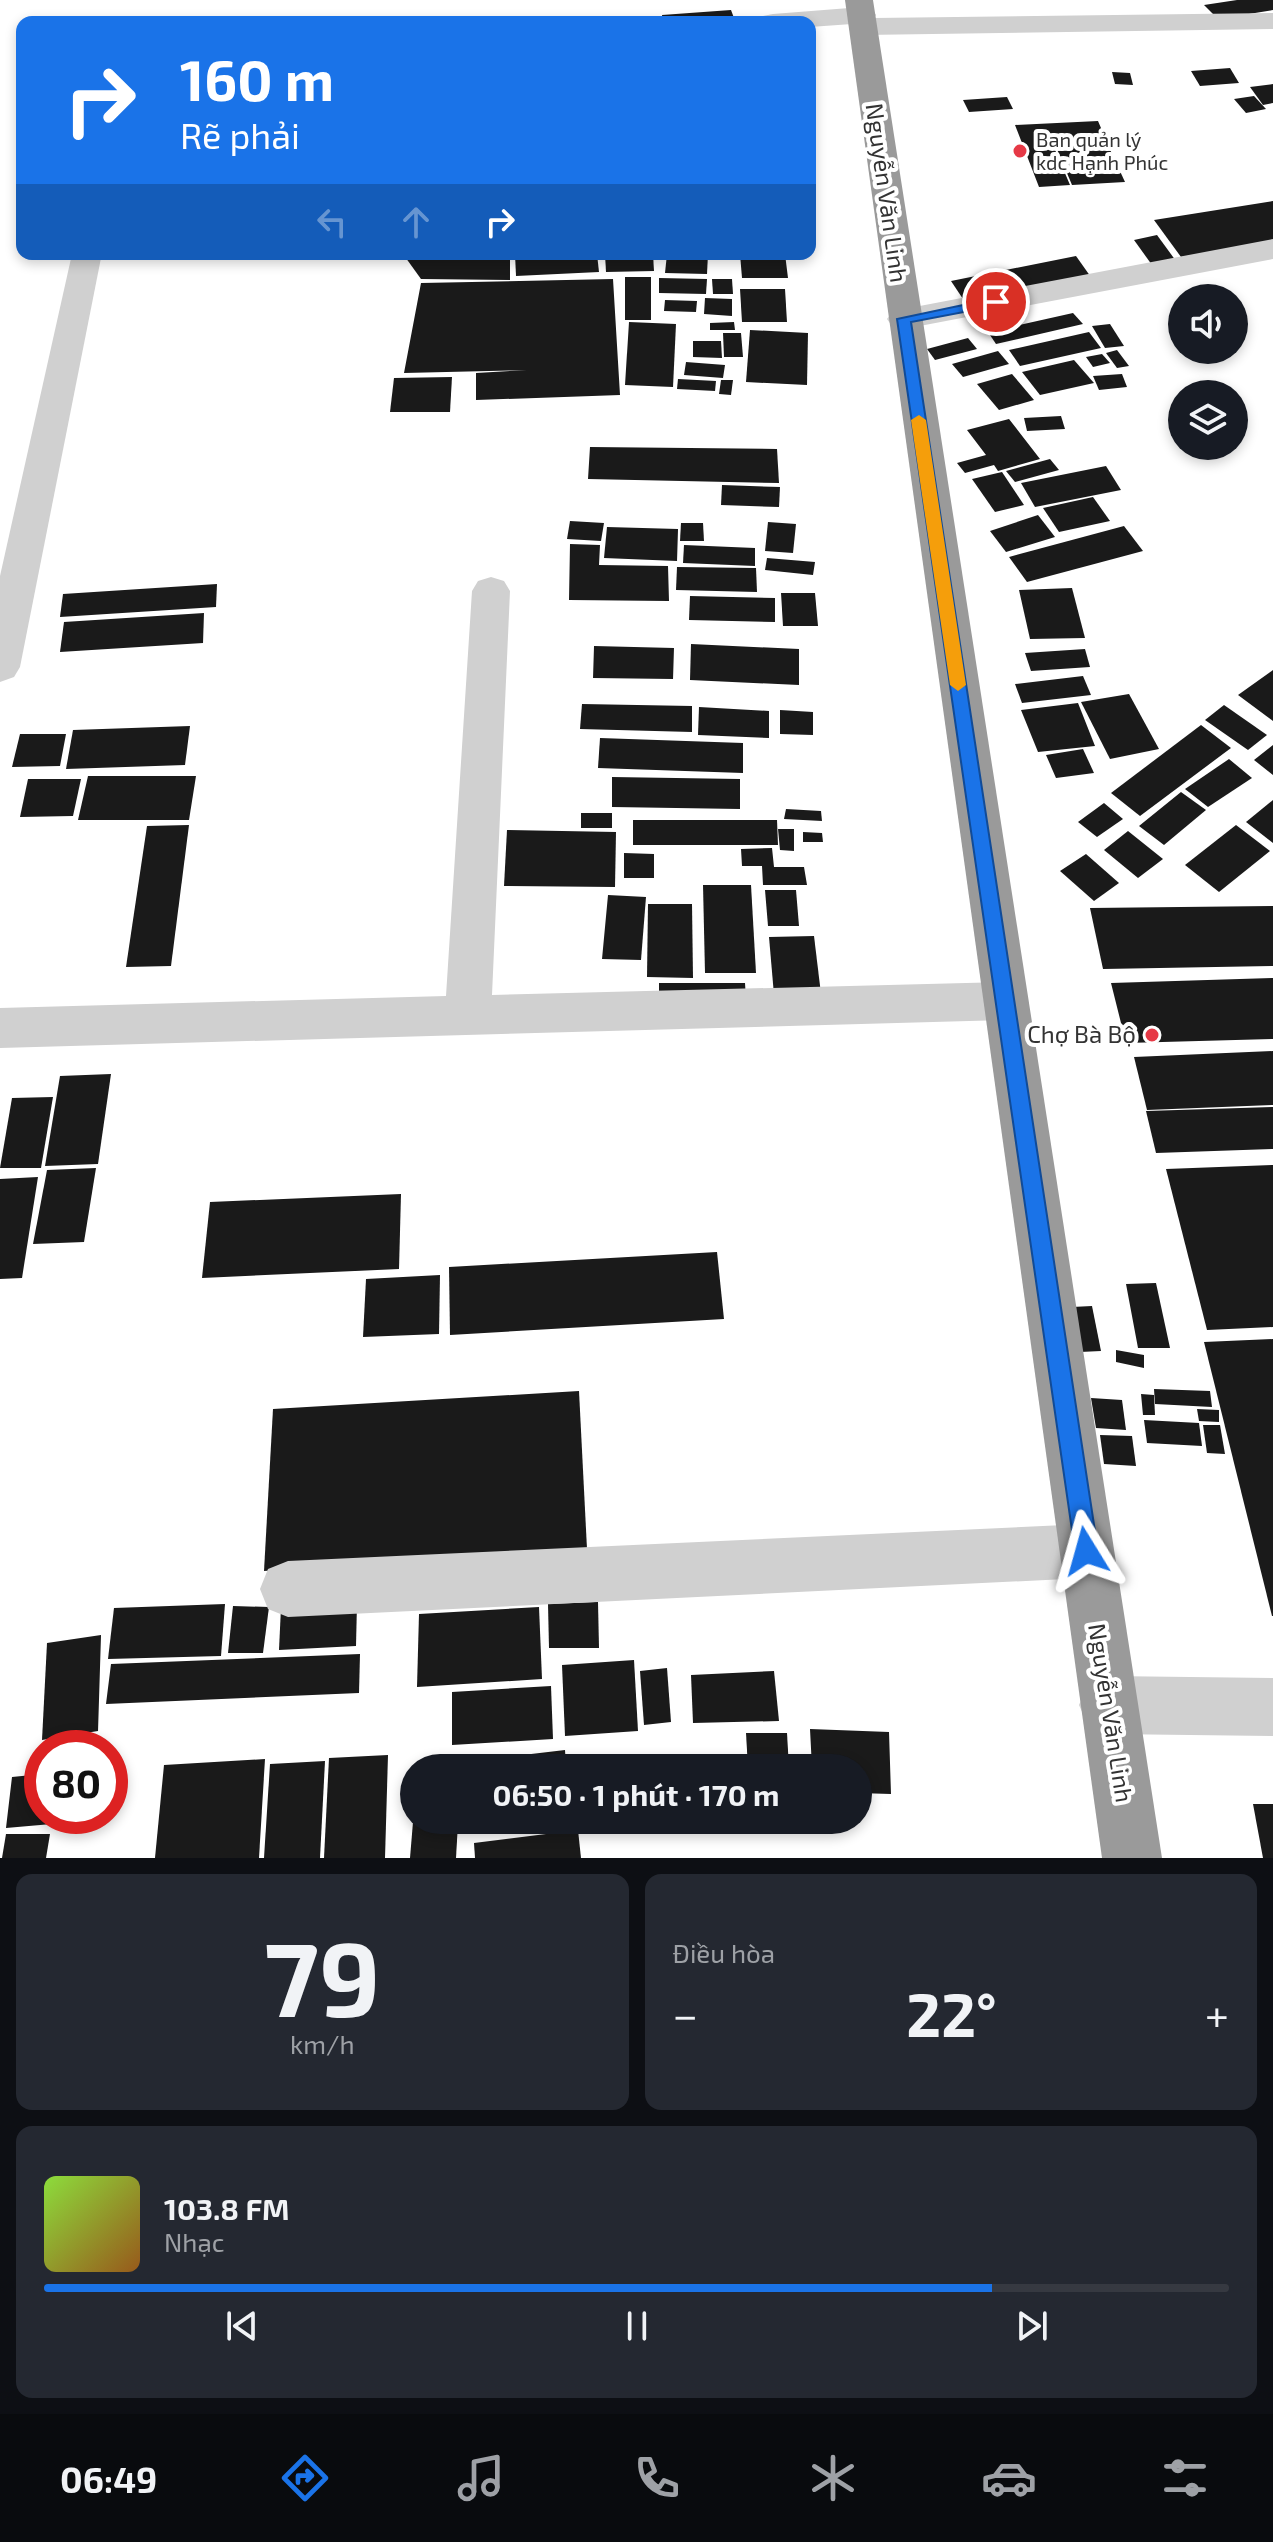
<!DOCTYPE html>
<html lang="vi">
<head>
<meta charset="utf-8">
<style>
	:root { --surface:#171b24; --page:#242831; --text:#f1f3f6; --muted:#9ea1a6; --line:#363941; --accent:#1a73e8 }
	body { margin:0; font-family:"Exo 2",sans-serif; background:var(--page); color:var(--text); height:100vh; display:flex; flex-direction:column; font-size:30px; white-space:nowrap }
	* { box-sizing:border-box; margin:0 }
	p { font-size:26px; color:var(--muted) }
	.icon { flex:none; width:44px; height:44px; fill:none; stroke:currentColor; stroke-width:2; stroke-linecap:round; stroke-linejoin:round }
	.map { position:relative; height:1858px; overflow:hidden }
	.sheet { display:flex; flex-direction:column; gap:16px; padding:16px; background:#0d0f14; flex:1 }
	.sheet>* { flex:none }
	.guide { position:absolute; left:16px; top:16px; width:800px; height:244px; border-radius:16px; box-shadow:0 4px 12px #0003; background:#1a73e8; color:#fff; overflow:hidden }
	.tools { position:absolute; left:1168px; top:284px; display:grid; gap:16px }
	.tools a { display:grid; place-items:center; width:80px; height:80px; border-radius:50%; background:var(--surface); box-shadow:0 4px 12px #0003; font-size:40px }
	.speed { position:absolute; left:24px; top:1730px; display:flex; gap:16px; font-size:40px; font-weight:700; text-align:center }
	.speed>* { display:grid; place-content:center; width:104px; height:104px; border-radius:50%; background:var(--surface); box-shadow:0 4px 12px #0003; line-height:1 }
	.speed .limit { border:12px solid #d22; background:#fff; color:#111 }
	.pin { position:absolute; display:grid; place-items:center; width:68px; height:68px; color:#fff; margin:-34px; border:4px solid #fff; border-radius:50%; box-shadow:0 2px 8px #0007 }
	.me { position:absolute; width:88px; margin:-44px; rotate:352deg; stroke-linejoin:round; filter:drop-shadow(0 0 6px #0008) }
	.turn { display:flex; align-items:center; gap:28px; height:168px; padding:0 32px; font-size:36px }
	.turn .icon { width:104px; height:104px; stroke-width:2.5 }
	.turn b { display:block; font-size:56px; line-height:68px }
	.lanes { display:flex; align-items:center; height:76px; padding:0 32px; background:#0003; justify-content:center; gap:40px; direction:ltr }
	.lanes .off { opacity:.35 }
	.big { font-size:60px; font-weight:700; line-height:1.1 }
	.sheet .tile { flex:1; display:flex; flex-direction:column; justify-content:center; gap:12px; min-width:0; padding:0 28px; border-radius:16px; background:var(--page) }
	.sheet .dial { align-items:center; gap:0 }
	.dial b { font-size:104px; line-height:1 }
	.song { display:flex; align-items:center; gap:24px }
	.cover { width:96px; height:96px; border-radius:12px; background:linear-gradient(135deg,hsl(90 70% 55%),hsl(30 70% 35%)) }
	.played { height:8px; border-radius:4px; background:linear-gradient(90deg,var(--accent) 80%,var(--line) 80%) }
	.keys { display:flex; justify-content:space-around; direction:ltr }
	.heat { display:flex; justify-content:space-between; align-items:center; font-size:44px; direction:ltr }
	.sheet .tiles { flex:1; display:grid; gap:16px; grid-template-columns:1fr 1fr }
	.tile:last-child { grid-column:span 2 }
	.trip { position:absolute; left:400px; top:1754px; width:472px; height:80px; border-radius:40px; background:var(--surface); box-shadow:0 4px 12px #0003; font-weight:700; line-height:80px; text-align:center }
	.dock { display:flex; height:128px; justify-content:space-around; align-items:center; background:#090b0e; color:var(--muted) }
	.dock .icon { width:56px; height:56px }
	.dock .current { color:var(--accent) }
	.dock b { font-size:36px; color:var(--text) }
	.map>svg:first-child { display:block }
</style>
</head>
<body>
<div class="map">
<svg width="1273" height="1858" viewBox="0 0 1273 1858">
	<rect width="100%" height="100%" fill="#fff"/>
	<g fill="#1a1a1a">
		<path d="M 1237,0 L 1273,0 L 1273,10 L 1218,19 L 1204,5 Z"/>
		<path d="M 731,10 L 734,18 L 663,22 L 662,15 Z"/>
		<path d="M 1230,68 L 1239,83 L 1200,86 L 1191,71 Z"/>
		<path d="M 1112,72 L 1130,73 L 1133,85 L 1115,84 Z"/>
		<path d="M 1273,84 L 1273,103 L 1263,105 L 1250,87 Z"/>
		<path d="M 1254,96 L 1266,109 L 1246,113 L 1234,99 Z"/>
		<path d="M 1007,97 L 1013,109 L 969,112 L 963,100 Z"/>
		<path d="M 1098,121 L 1107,142 L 1053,145 L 1070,185 L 1039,187 L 1015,125 Z"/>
		<path d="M 1107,143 L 1125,182 L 1072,185 L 1056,147 Z"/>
		<path d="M 1273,201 L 1273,242 L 1181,257 L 1154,220 Z"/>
		<path d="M 1157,235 L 1176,261 L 1152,265 L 1134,240 Z"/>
		<path d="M 403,254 L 510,254 L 510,280 L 421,279 Z"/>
		<path d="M 515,254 L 597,254 L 599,272 L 516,276 Z"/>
		<path d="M 605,254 L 653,254 L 654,271 L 606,272 Z"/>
		<path d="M 667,254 L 708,254 L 707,274 L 665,273 Z"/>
		<path d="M 740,254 L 785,254 L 788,278 L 742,278 Z"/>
		<path d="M 1076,256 L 1093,280 L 967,305 L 951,281 Z"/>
		<rect x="625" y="277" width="26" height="43"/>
		<path d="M 659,278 L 707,279 L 706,294 L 659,293 Z"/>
		<path d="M 613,279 L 620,395 L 476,400 L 476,373 L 527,370 L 404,373 L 421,283 Z"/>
		<path d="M 712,279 L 732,279 L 733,294 L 713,294 Z"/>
		<path d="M 740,289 L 785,289 L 787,322 L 742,322 Z"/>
		<path d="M 705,298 L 732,299 L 732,316 L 704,314 Z"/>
		<path d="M 665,300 L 697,301 L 696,312 L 664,311 Z"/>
		<path d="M 1073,313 L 1083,324 L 996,344 L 988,332 Z"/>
		<path d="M 629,322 L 676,324 L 673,387 L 625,385 Z"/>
		<path d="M 734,322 L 735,330 L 710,330 L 710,323 Z"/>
		<path d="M 1110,324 L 1124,346 L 1105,348 L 1092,326 Z"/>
		<path d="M 750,330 L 808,333 L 807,385 L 746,382 Z"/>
		<path d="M 1089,332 L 1101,348 L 1020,366 L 1009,350 Z"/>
		<path d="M 723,333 L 741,333 L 743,357 L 724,357 Z"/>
		<path d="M 968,338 L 977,349 L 935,360 L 927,349 Z"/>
		<path d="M 693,341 L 721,341 L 722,358 L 693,357 Z"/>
		<path d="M 1117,350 L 1129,366 L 1117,368 L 1106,353 Z"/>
		<path d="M 998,351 L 1009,364 L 963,377 L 952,364 Z"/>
		<path d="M 1102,354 L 1110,363 L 1093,367 L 1086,357 Z"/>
		<path d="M 1074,360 L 1094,383 L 1040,395 L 1022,372 Z"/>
		<path d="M 686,362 L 725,365 L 723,378 L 684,375 Z"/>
		<path d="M 1012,374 L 1034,400 L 999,410 L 977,384 Z"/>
		<path d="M 1122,374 L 1127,387 L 1099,390 L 1093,376 Z"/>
		<path d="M 452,377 L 450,412 L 390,412 L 394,378 Z"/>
		<path d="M 678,379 L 716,381 L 715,391 L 677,389 Z"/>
		<path d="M 721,380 L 733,380 L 731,395 L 719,394 Z"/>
		<path d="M 1061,416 L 1065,429 L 1027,431 L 1024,418 Z"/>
		<path d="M 1009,419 L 1040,459 L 998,471 L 994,465 L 965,473 L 957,463 L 986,455 L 967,430 Z"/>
		<path d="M 590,447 L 777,449 L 779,483 L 588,479 Z"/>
		<path d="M 1050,459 L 1059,470 L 1015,482 L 1006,471 Z"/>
		<path d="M 1106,466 L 1121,490 L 1035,507 L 1021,483 Z"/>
		<path d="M 1002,472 L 1024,505 L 995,512 L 972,479 Z"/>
		<path d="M 722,485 L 780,487 L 779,507 L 721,505 Z"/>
		<path d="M 1093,497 L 1110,521 L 1059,532 L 1043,508 Z"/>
		<path d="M 1038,515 L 1055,537 L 1006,552 L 990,531 Z"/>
		<path d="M 570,521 L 604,523 L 601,541 L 567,539 Z"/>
		<path d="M 768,522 L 796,524 L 793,553 L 765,551 Z"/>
		<path d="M 681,523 L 703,523 L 704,541 L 680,541 Z"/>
		<path d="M 1124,526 L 1143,551 L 1027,582 L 1009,557 Z"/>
		<path d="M 607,527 L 678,529 L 677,561 L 604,558 Z"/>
		<path d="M 570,544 L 600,545 L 599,565 L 668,566 L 669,601 L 569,600 Z"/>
		<path d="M 684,545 L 755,548 L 755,566 L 683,563 Z"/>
		<path d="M 767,558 L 815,562 L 813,575 L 765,570 Z"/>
		<path d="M 677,567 L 756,568 L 757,592 L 676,590 Z"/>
		<path d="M 217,584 L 216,607 L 60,617 L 63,594 Z"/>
		<path d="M 1072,588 L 1085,638 L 1030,639 L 1019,590 Z"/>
		<path d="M 781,593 L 815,593 L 818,626 L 783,626 Z"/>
		<path d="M 690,596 L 775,598 L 775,622 L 689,620 Z"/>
		<path d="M 204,613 L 203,643 L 60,652 L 64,622 Z"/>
		<path d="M 691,644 L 799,649 L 799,685 L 690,680 Z"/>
		<path d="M 594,646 L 674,648 L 673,679 L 593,678 Z"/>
		<path d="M 1085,649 L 1090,667 L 1031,671 L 1025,653 Z"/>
		<path d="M 1273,670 L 1273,721 L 1238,695 Z"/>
		<path d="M 1083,676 L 1091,695 L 1022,703 L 1015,684 Z"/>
		<path d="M 1129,694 L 1159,749 L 1110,759 L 1081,702 Z"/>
		<path d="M 1078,703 L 1095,746 L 1038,752 L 1021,710 Z"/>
		<path d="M 582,704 L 692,706 L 692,732 L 580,729 Z"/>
		<path d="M 1224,705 L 1267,735 L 1248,750 L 1205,720 Z"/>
		<path d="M 699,707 L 769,711 L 769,738 L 698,735 Z"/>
		<path d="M 780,710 L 813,712 L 813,735 L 780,734 Z"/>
		<path d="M 1201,725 L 1231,748 L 1140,816 L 1111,793 Z"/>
		<path d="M 190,726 L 185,765 L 66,769 L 73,730 Z"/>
		<path d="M 20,734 L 66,734 L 60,766 L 12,767 Z"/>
		<path d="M 600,738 L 743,743 L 743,773 L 598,768 Z"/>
		<path d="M 1273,745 L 1273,775 L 1254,760 Z"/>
		<path d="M 1083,749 L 1094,773 L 1056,778 L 1046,755 Z"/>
		<path d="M 1229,759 L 1252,778 L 1208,807 L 1185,789 Z"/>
		<path d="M 88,776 L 196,776 L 189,820 L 78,820 Z"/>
		<path d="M 612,777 L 740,779 L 740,809 L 612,807 Z"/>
		<path d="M 28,779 L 81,779 L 73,816 L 20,817 Z"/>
		<path d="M 1181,792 L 1206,810 L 1164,845 L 1139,826 Z"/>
		<path d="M 1273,800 L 1273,843 L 1246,822 Z"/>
		<path d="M 1104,803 L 1123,819 L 1097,837 L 1078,822 Z"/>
		<path d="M 786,809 L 821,811 L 822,821 L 784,819 Z"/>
		<rect x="581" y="813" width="31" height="15"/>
		<path d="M 633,820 L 777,820 L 778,845 L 633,845 Z"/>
		<path d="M 189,825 L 171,966 L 126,967 L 147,826 Z"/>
		<path d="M 1236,825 L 1270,851 L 1219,892 L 1185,865 Z"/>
		<path d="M 778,829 L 794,829 L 794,851 L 780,850 Z"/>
		<path d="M 507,830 L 616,832 L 615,887 L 504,886 Z"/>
		<path d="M 1128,831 L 1163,859 L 1138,878 L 1104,850 Z"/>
		<path d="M 803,832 L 822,833 L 823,842 L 803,842 Z"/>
		<path d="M 772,848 L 774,867 L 804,867 L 807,885 L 763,885 L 762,866 L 742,866 L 741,849 Z"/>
		<path d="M 624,853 L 654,854 L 654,878 L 624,878 Z"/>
		<path d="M 1086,854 L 1119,883 L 1094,901 L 1060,871 Z"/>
		<path d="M 703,885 L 751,885 L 756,973 L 705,973 Z"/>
		<path d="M 765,890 L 796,890 L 799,926 L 768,926 Z"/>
		<path d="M 608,895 L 646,897 L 641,960 L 602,959 Z"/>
		<path d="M 648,904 L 692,904 L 693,978 L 647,977 Z"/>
		<path d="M 1273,906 L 1273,966 L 1103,969 L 1090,908 Z"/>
		<path d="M 814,936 L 821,994 L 774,995 L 769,937 Z"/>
		<path d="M 1273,978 L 1273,1039 L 1126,1043 L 1111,983 Z"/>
		<path d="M 659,983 L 745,983 L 746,999 L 659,999 Z"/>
		<path d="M 1273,1051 L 1273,1105 L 1147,1110 L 1134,1057 Z"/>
		<path d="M 111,1074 L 98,1164 L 45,1166 L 60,1076 Z"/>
		<path d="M 53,1097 L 41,1168 L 0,1168 L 12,1098 Z"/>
		<path d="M 1273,1107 L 1273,1149 L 1156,1153 L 1146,1111 Z"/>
		<path d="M 1273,1165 L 1273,1327 L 1207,1330 L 1166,1169 Z"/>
		<path d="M 96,1168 L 84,1242 L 33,1244 L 47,1170 Z"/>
		<path d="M 38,1177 L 22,1278 L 0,1279 L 0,1179 Z"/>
		<path d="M 401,1194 L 399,1269 L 202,1278 L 210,1202 Z"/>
		<path d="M 717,1252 L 724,1319 L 450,1335 L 449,1267 Z"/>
		<path d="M 440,1275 L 439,1334 L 363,1337 L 366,1279 Z"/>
		<path d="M 1156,1283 L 1170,1348 L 1138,1348 L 1126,1284 Z"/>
		<path d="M 1092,1306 L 1101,1351 L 1080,1352 L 1072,1307 Z"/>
		<path d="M 1273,1339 L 1273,1616 L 1272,1616 L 1204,1342 Z"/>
		<path d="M 1116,1350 L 1144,1355 L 1144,1368 L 1116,1362 Z"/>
		<path d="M 1154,1389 L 1210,1391 L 1212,1407 L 1155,1404 Z"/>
		<path d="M 579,1391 L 587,1549 L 264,1571 L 273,1409 Z"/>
		<path d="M 1141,1394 L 1154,1395 L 1155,1415 L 1143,1415 Z"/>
		<path d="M 1091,1398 L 1122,1400 L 1126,1430 L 1096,1428 Z"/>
		<path d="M 1197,1409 L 1219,1410 L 1219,1422 L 1199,1421 Z"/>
		<path d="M 1144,1420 L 1199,1423 L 1202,1446 L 1147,1443 Z"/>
		<path d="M 1203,1425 L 1220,1425 L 1225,1454 L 1207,1453 Z"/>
		<path d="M 1100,1435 L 1132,1436 L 1136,1466 L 1104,1464 Z"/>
		<path d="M 598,1602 L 599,1648 L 549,1648 L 548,1604 Z"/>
		<path d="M 357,1603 L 356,1646 L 279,1650 L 281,1607 Z"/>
		<path d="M 225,1604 L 221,1656 L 108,1659 L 114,1608 Z"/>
		<path d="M 233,1606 L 269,1607 L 263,1653 L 228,1653 Z"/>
		<path d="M 539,1607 L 542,1679 L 417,1687 L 419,1614 Z"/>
		<path d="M 101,1635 L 98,1731 L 42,1740 L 47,1643 Z"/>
		<path d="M 360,1654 L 359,1693 L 106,1704 L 111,1664 Z"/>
		<path d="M 634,1660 L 638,1731 L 565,1736 L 562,1665 Z"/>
		<path d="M 667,1668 L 671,1722 L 644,1725 L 640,1671 Z"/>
		<path d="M 774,1671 L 779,1721 L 693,1723 L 691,1675 Z"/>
		<path d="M 551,1686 L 553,1739 L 452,1745 L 452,1692 Z"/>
		<path d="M 810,1729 L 889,1732 L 891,1794 L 858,1793 L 858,1768 L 812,1768 Z"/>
		<path d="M 746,1733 L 787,1733 L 789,1768 L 748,1768 Z"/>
		<path d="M 565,1750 L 566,1768 L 479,1768 L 479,1760 Z"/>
		<path d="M 388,1755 L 385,1858 L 324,1858 L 329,1758 Z"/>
		<path d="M 265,1759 L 259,1858 L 155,1858 L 164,1765 Z"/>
		<path d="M 325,1761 L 320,1858 L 264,1858 L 270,1764 Z"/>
		<path d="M 42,1774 L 42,1816 L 63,1816 L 63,1823 L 6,1828 L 12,1777 Z"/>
		<path d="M 1253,1804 L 1273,1804 L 1273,1858 L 1263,1858 Z"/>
		<path d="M 482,1820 L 557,1820 L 557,1822 L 483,1831 Z"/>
		<path d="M 413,1822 L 458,1823 L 456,1858 L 410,1858 Z"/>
		<path d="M 578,1830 L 581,1858 L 475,1858 L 474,1843 Z"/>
		<path d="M 6,1834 L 50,1834 L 46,1858 L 2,1858 Z"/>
	</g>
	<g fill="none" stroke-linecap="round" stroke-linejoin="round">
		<g fill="#d0d0d0" fill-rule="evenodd">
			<path d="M 862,7 L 872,9 L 876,15 L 874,18 L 1273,13 L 1273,29 L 864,35 L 854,33 L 852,24 L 810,27 L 810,22 L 759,22 L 763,16 L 773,14 Z"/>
			<path d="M 1273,239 L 1273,259 L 904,329 L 892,326 L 887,319 L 892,312 L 904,309 Z"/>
			<path d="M 72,254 L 98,254 L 101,258 L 20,667 L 14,677 L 0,682 L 0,576 Z"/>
			<path d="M 491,577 L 504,581 L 510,591 L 492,995 L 1005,982 L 1021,987 L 1028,1001 L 1021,1015 L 1005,1020 L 0,1048 L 0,1008 L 446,996 L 472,591 L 478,581 Z"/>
			<path d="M 1086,1524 L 1105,1532 L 1113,1551 L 1105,1570 L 1086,1578 L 288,1617 L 268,1609 L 260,1589 L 268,1569 L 288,1561 Z"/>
			<path d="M 1108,1676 L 1273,1678 L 1273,1736 L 1108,1734 L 1088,1725 L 1079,1705 L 1088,1685 Z"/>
		</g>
		<path fill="#9a9a9a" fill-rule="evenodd" d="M 845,0 L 873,0 L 1162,1858 L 1102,1858 Z"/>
	</g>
	<path fill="#1a73e8" stroke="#114b97" stroke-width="2" d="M 996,298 L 1001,299 L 1001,305 L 911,322 L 1098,1551 L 1094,1559 L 1086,1563 L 1078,1559 L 1075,1551 L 897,319 Z"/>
	<path fill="#f59e0b" d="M 919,415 L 926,420 L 966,685 L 958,691 L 950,685 L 911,420 Z"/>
	<g fill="#e63946" stroke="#fff" stroke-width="3">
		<circle cx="1020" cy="151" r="8"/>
		<circle cx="1152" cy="1035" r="8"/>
	</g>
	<g text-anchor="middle" stroke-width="8" stroke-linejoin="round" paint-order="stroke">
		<g font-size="20" fill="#333" stroke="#fff" text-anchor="start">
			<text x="1036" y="147">Ban quản lý<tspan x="1036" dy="23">kdc Hạnh Phúc</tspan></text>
		</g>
		<g font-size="24" fill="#333" stroke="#fff">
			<text transform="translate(886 193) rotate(82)" y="8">Nguyễn Văn Linh</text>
			<text transform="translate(1110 1713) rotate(81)" y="8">Nguyễn Văn Linh</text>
		</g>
		<g font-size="24" fill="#333" stroke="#fff" text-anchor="end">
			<text x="1136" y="1043">Chợ Bà Bộ</text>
		</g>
	</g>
</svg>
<div class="tools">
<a><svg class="icon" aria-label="sound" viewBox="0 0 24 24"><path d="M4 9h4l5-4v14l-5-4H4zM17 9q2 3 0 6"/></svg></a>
<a><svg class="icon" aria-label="layers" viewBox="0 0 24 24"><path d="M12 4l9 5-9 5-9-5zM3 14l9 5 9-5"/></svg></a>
</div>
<div class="speed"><div class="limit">80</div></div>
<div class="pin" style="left:996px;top:302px;background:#d93025"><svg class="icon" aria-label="arrive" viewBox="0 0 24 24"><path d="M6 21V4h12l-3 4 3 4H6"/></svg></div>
<svg class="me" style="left:1086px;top:1551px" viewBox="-20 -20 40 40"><path d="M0-17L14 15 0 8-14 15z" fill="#1a73e8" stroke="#fff" stroke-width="4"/></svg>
<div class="trip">06:50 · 1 phút · 170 m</div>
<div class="guide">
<div class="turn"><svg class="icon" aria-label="right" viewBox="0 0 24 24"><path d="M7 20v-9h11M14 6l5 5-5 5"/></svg><div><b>160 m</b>Rẽ phải</div></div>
<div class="lanes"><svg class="icon off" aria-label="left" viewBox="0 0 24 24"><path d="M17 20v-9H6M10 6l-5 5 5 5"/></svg><svg class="icon off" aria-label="ahead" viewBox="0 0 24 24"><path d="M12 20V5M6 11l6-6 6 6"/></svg><svg class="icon" aria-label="right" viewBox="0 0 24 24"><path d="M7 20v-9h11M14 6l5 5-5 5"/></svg></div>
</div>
</div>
<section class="sheet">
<div class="tiles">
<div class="tile dial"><b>79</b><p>km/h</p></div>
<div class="tile"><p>Điều hòa</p>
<div class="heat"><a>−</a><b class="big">22°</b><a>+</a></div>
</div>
<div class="tile">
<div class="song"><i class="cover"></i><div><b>103.8 FM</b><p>Nhạc</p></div></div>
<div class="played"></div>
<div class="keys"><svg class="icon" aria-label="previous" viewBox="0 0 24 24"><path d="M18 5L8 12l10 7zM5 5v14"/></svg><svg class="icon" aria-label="pause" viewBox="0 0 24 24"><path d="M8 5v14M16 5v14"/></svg><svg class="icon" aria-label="next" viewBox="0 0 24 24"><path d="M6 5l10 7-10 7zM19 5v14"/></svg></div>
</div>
</div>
</section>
<nav class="dock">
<b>06:49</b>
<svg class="icon current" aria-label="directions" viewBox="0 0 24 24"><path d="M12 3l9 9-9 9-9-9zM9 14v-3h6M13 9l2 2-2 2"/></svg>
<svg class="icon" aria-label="music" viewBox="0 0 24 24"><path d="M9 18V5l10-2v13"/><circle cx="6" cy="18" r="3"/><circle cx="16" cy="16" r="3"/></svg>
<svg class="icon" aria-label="phone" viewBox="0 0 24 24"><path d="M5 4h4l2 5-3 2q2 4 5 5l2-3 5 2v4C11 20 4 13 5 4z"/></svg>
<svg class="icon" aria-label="climate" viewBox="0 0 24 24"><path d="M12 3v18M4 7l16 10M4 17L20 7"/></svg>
<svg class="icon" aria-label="car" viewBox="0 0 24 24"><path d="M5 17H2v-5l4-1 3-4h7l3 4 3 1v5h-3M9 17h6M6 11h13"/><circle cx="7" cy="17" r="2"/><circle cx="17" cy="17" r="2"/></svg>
<svg class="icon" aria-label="filters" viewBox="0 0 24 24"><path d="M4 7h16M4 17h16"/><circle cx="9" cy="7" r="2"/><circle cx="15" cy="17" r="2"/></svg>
</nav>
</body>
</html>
